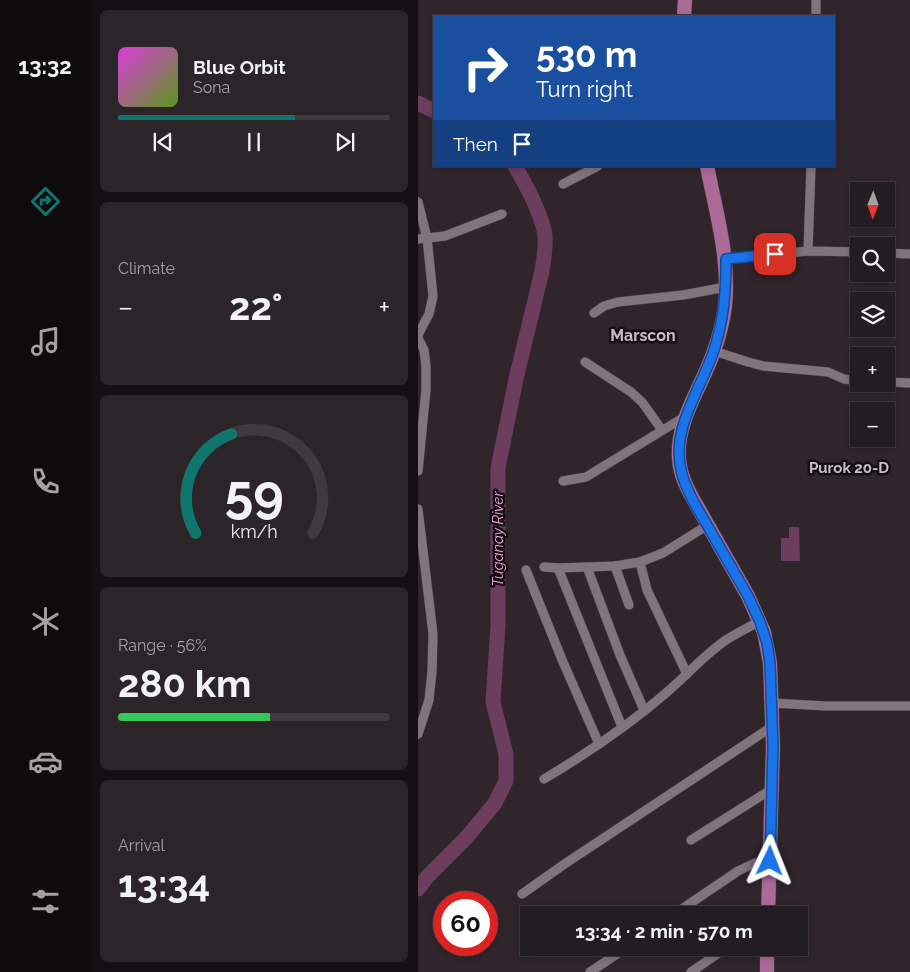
<!DOCTYPE html>
<html lang="en">
<head>
<meta charset="utf-8">
<style>
	:root { --surface:#231c20; --page:#2b2529; --text:#f1f3f6; --muted:#a3a1a5; --line:#403a3e; --accent:#0f766e }
	body { margin:0; font-family:Raleway,sans-serif; background:var(--page); color:var(--text); height:100vh; display:flex; flex-direction:column; font-size:19px; white-space:nowrap }
	* { box-sizing:border-box; margin:0 }
	p { font-size:16px; color:var(--muted) }
	.icon { flex:none; width:28px; height:28px; fill:none; stroke:currentColor; stroke-width:2; stroke-linecap:round; stroke-linejoin:round }
	.map { position:relative; flex:1; overflow:hidden }
	.sheet { display:flex; flex-direction:column; gap:10px; padding:10px; background:#130f12; width:328px }
	.sheet>* { flex:none }
	.banner { position:absolute; left:15px; top:15px; width:402px; height:152px; border-radius:0px; box-shadow:0 2px 8px #0003,0 0 0 1px var(--line); background:#1a4fa0; color:#fff; overflow:hidden }
	.needle { width:32px; rotate:181deg }
	.buttons { position:absolute; left:432px; top:182px; display:grid; gap:10px }
	.buttons a { display:grid; place-items:center; width:45px; height:45px; border-radius:0px; background:var(--surface); box-shadow:0 2px 8px #0003,0 0 0 1px var(--line); font-size:25px }
	.speed { position:absolute; left:15px; top:891px; display:flex; gap:10px; font-size:25px; font-weight:700; text-align:center }
	.speed>* { display:grid; place-content:center; width:65px; height:65px; border-radius:50%; background:var(--surface); box-shadow:0 2px 8px #0003,0 0 0 1px var(--line); line-height:1 }
	.speed .limit { border:8px solid #d22; background:#fff; color:#111 }
	.pin { position:absolute; display:grid; place-items:center; width:42px; height:42px; color:#fff; margin:-21px; border-radius:10px; box-shadow:0 2px 8px #0006 }
	.me { position:absolute; width:55px; margin:-28px; rotate:2deg; stroke-linejoin:round; filter:drop-shadow(0 0 4px #0008) }
	.turn { display:flex; align-items:center; gap:18px; height:105px; padding:0 20px; font-size:22px }
	.turn .icon { width:65px; height:65px; stroke-width:2.5 }
	.turn b { display:block; font-size:35px; line-height:42px }
	.then { display:flex; align-items:center; height:48px; padding:0 20px; background:#0003; gap:10px; font-size:19px }
	.big { font-size:38px; font-weight:700; line-height:1.1 }
	.sheet .widget { flex:1; display:flex; flex-direction:column; justify-content:center; gap:8px; min-width:0; padding:0 18px; border-radius:8px; background:var(--page) }
	.sheet .dial { align-items:center; gap:0 }
	.dial svg { height:130px; overflow:visible; fill:none; stroke:var(--line); stroke-width:7; stroke-linecap:round; text-anchor:middle }
	.dial text { fill:var(--text); stroke:none }
	.song { display:flex; align-items:center; gap:15px }
	.cover { width:60px; height:60px; border-radius:8px; background:linear-gradient(135deg,hsl(300 70% 55%),hsl(90 70% 35%)) }
	.played { height:5px; border-radius:2px; background:linear-gradient(90deg,var(--accent) 65%,var(--line) 65%) }
	.keys { display:flex; justify-content:space-around; direction:ltr }
	.heat { display:flex; justify-content:space-between; align-items:center; font-size:28px; direction:ltr }
	.charge { height:8px; border-radius:4px; background:linear-gradient(90deg,#34c759 56%,var(--line) 0) }
	.trip { position:absolute; left:102px; top:906px; width:288px; height:50px; border-radius:0px; background:var(--surface); box-shadow:0 2px 8px #0003,0 0 0 1px var(--line); font-weight:700; line-height:50px; text-align:center }
	main { display:flex; flex:1; min-height:0 }
	.tabs { display:flex; flex-direction:column; width:90px; justify-content:space-around; align-items:center; background:#0e0b0d; color:var(--muted) }
	.tabs .icon { width:35px; height:35px }
	.tabs .active { color:var(--accent) }
	.tabs b { font-size:22px; color:var(--text) }
	.map>svg:first-child { display:block }
</style>
</head>
<body>
<main>
<nav class="tabs">
<b>13:32</b>
<svg class="icon active" aria-label="directions" viewBox="0 0 24 24"><path d="M12 3l9 9-9 9-9-9zM9 14v-3h6M13 9l2 2-2 2"/></svg>
<svg class="icon" aria-label="music" viewBox="0 0 24 24"><path d="M9 18V5l10-2v13"/><circle cx="6" cy="18" r="3"/><circle cx="16" cy="16" r="3"/></svg>
<svg class="icon" aria-label="phone" viewBox="0 0 24 24"><path d="M5 4h4l2 5-3 2q2 4 5 5l2-3 5 2v4C11 20 4 13 5 4z"/></svg>
<svg class="icon" aria-label="climate" viewBox="0 0 24 24"><path d="M12 3v18M4 7l16 10M4 17L20 7"/></svg>
<svg class="icon" aria-label="car" viewBox="0 0 24 24"><path d="M5 17H2v-5l4-1 3-4h7l3 4 3 1v5h-3M9 17h6M6 11h13"/><circle cx="7" cy="17" r="2"/><circle cx="17" cy="17" r="2"/></svg>
<svg class="icon" aria-label="filters" viewBox="0 0 24 24"><path d="M4 7h16M4 17h16"/><circle cx="9" cy="7" r="2"/><circle cx="15" cy="17" r="2"/></svg>
</nav>
<section class="sheet">
<div class="widget">
<div class="song"><i class="cover"></i><div><b>Blue Orbit</b><p>Sona</p></div></div>
<div class="played"></div>
<div class="keys"><svg class="icon" aria-label="previous" viewBox="0 0 24 24"><path d="M18 5L8 12l10 7zM5 5v14"/></svg><svg class="icon" aria-label="pause" viewBox="0 0 24 24"><path d="M8 5v14M16 5v14"/></svg><svg class="icon" aria-label="next" viewBox="0 0 24 24"><path d="M6 5l10 7-10 7zM19 5v14"/></svg></div>
</div>
<div class="widget"><p>Climate</p>
<div class="heat"><a>−</a><b class="big">22°</b><a>+</a></div>
</div>
<div class="widget dial"><svg viewBox="0 0 100 80">
<path d="M14 69A42 42 0 1 1 86 69"/>
<path d="M14 69A42 42 0 0 1 36 8" stroke="#0f766e"/>
<text x="50" y="56" font-size="32" font-weight="700">59</text>
<text x="50" y="72" font-size="11">km/h</text>
</svg></div>
<div class="widget"><p>Range · 56%</p><b class="big">280 km</b><div class="charge"></div></div>
<div class="widget"><p>Arrival</p><b class="big">13:34</b></div>
</section>
<div class="map">
<svg width="493" height="972" viewBox="0 0 493 972">
	<rect width="100%" height="100%" fill="#2f252b"/>
	<path fill="#6d3d5d" d="M 371,527 L 381,527 L 382,561 L 363,561 L 363,538 L 371,538 Z"/>
	<g fill="none" stroke-linecap="round" stroke-linejoin="round">
		<g stroke="#6d3d5d" stroke-width="15">
			<path d="M 0,103 L 16,111"/>
			<path d="M 0,889 L 9,877 L 49,837 L 77,803 L 88,781 L 88,754 L 75,702 L 80,625 L 80,468 L 98,379 L 124,271 C 126,259 128,247 127,235 C 124,214 108,185 97,166"/>
		</g>
		<defs>
			<g id="minor">
				<path d="M 398,0 L 398,16"/>
				<path d="M 145,184 L 180,166"/>
				<path d="M 0,202 L 9,238 L 15,296 L 11,314 L 0,335"/>
				<path d="M 0,239 L 27,236 L 84,214"/>
				<path d="M 390,251 L 393,166"/>
				<path d="M 469,253 L 493,254"/>
				<path d="M 307,259 L 390,251 L 441,252"/>
				<path d="M 176,313 L 186,306 L 200,302 L 265,295 L 308,287"/>
				<path d="M 0,338 L 6,350 L 8,366 L 8,390 L 0,471"/>
				<path d="M 296,351 L 330,362 L 345,366 L 410,372 L 426,379 L 441,381"/>
				<path d="M 167,362 L 213,392 L 224,402 L 244,430"/>
				<path d="M 469,382 L 493,383"/>
				<path d="M 145,481 L 168,477 L 268,416"/>
				<path d="M 0,509 L 15,634 L 14,672 L 11,700 L 0,734"/>
				<path d="M 222,562 L 229,590 L 269,674"/>
				<path d="M 197,566 L 211,605"/>
				<path d="M 126,567 L 140,568 L 197,566 L 222,562 L 245,553 L 290,525"/>
				<path d="M 169,567 L 202,655 L 226,710"/>
				<path d="M 140,568 L 204,727"/>
				<path d="M 108,570 L 145,662 L 181,744"/>
				<path d="M 354,703 L 408,706 L 493,706"/>
				<path d="M 126,779 C 168,754 211,725 248,693 C 268,676 286,655 308,640 C 319,633 331,627 342,621"/>
				<path d="M 273,840 L 354,789"/>
				<path d="M 104,894 L 148,863 L 355,726"/>
				<path d="M 255,915 L 320,871 L 337,863 L 352,861"/>
				<path d="M 172,972 L 208,948"/>
				<path d="M 273,972 L 308,948"/>
			</g>
			<g id="primary">
				<path d="M 266,16 L 267,0"/>
				<path d="M 289,166 C 298,212 312,259 307,306 C 305,321 301,337 296,351 C 284,387 258,420 261,459 C 262,474 268,486 275,499 L 330,596 L 346,632 L 352,663 L 355,746 L 350,915"/>
				<path d="M 349,972 L 349,948"/>
			</g>
		</defs>
		<use href="#minor" stroke="#4b4348" stroke-width="10"/>
		<use href="#primary" stroke="#4b4348" stroke-width="15"/>
		<use href="#minor" stroke="#81757c" stroke-width="9"/>
		<use href="#primary" stroke="#ab6b96" stroke-width="14"/>
	</g>
	<g fill="none" stroke-linecap="round" stroke-linejoin="round">
		<defs>
			<path id="route" d="M 352,861 L 355,746 L 352,663 L 349,643 L 342,622 L 330,596 L 274,499 C 271,491 266,483 264,474 C 251,430 283,390 296,350 C 306,319 308,292 308,259 L 357,254"/>
		</defs>
		<use href="#route" stroke="#114b97" stroke-width="12"/>
		<use href="#route" stroke="#1a73e8" stroke-width="9"/>
	</g>
	<g text-anchor="middle" stroke-width="5" stroke-linejoin="round" paint-order="stroke">
		<g font-size="15" font-weight="bold" fill="#cabcc4" stroke="#140f12">
			<text x="431" y="473">Purok 20-D</text>
		</g>
		<g font-size="15" font-style="italic" fill="#f0a3d5" stroke="#140f12">
			<text transform="translate(80 539) rotate(-90)" y="5">Tuganay River</text>
		</g>
		<g font-size="16" font-weight="bold" fill="#cabcc4" stroke="#140f12">
			<text x="225" y="341">Marscon</text>
		</g>
	</g>
</svg>
<div class="buttons">
<a><svg class="needle" viewBox="-14 -14 28 28"><path d="M0-13l5 13h-10z" fill="#e53935"/><path d="M0 13l5-13h-10z" fill="#a3a1a5"/></svg></a>
<a><svg class="icon" aria-label="search" viewBox="0 0 24 24"><circle cx="10" cy="10" r="6"/><path d="M15 15l6 6"/></svg></a>
<a><svg class="icon" aria-label="layers" viewBox="0 0 24 24"><path d="M12 4l9 5-9 5-9-5zM3 14l9 5 9-5"/></svg></a>
<a>+</a>
<a>−</a>
</div>
<div class="speed"><div class="limit">60</div></div>
<div class="pin" style="left:357px;top:254px;background:#d93025"><svg class="icon" aria-label="arrive" viewBox="0 0 24 24"><path d="M6 21V4h12l-3 4 3 4H6"/></svg></div>
<svg class="me" style="left:352px;top:861px" viewBox="-20 -20 40 40"><path d="M0-17L14 15 0 8-14 15z" fill="#1a73e8" stroke="#fff" stroke-width="4"/></svg>
<div class="trip">13:34 · 2 min · 570 m</div>
<div class="banner">
<div class="turn"><svg class="icon" aria-label="right" viewBox="0 0 24 24"><path d="M7 20v-9h11M14 6l5 5-5 5"/></svg><div><b>530 m</b>Turn right</div></div>
<div class="then">Then<svg class="icon" aria-label="arrive" viewBox="0 0 24 24"><path d="M6 21V4h12l-3 4 3 4H6"/></svg></div>
</div>
</div>
</main>
</body>
</html>
